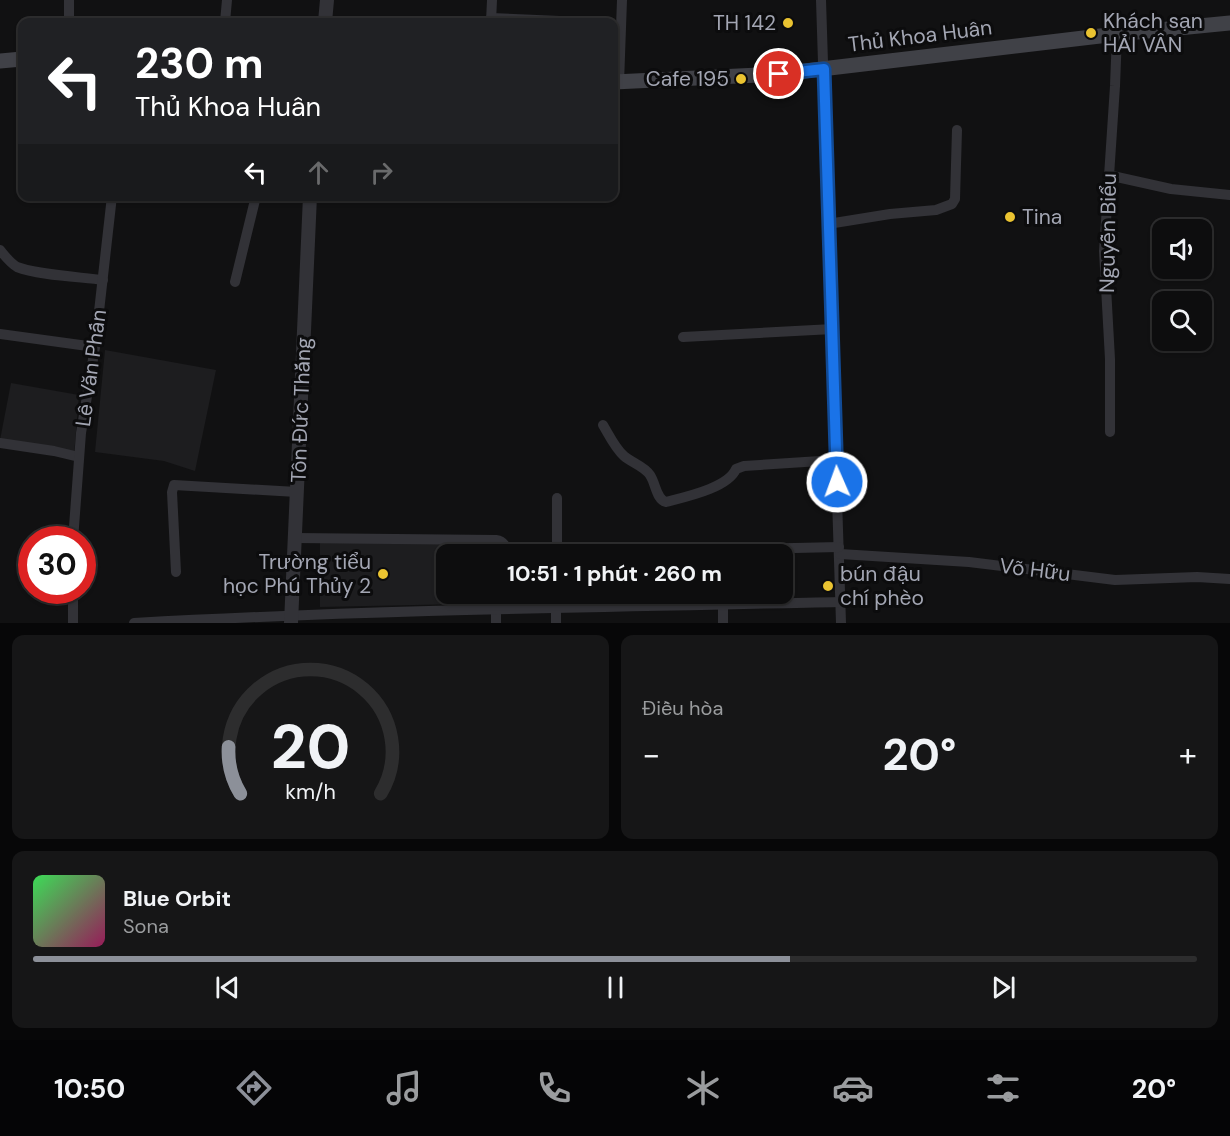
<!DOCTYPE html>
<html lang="vi">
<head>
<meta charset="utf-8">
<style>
	:root { --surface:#0d0d0e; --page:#161617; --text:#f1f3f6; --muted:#9a9c9e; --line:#2d2d2e; --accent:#8c9099 }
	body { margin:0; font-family:"DM Sans",sans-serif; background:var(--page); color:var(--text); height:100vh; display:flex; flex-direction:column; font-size:22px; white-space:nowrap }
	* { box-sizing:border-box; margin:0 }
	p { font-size:20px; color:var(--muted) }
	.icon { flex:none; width:33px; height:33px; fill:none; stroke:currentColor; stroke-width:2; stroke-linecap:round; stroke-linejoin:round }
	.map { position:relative; height:623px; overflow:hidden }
	.drawer { display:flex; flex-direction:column; gap:12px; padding:12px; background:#070708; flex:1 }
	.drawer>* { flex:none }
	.banner { position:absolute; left:18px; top:18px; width:600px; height:183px; border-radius:12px; box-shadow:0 2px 4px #0004,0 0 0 2px var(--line); background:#202124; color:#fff; overflow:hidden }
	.tools { position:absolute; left:1152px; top:219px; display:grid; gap:12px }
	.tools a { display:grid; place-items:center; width:60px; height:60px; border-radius:12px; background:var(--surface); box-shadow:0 2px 4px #0004,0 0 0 2px var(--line); font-size:30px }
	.speed { position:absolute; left:18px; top:526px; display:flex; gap:12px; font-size:30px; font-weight:700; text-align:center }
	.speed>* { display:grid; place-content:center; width:78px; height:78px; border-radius:50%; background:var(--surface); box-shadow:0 2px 4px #0004,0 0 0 2px var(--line); line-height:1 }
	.speed .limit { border:9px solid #d22; background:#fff; color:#111 }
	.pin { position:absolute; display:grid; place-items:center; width:51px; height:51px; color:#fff; margin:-26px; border:3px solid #fff; border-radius:50%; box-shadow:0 2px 6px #0007 }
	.me { position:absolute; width:66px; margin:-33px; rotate:358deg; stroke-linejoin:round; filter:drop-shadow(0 0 4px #0008) }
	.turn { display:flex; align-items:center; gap:21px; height:126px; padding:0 18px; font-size:27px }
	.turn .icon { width:78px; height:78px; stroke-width:2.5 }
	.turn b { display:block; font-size:42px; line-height:51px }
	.lanes { display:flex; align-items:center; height:57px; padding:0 18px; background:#0003; justify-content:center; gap:30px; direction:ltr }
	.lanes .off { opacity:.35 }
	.big { font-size:45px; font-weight:700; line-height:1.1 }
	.drawer .card { flex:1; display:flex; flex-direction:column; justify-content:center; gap:9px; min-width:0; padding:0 21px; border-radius:12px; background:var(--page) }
	.drawer .dial { align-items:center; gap:0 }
	.dial svg { height:156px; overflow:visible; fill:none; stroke:var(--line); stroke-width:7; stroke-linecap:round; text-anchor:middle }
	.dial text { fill:var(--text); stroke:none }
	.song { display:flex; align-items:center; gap:18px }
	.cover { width:72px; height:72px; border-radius:9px; background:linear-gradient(135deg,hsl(130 70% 55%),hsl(330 70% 35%)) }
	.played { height:6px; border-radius:3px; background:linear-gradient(90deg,var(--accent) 65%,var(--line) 65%) }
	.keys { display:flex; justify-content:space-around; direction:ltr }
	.heat { display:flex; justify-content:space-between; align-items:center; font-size:33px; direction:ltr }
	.drawer .tiles { flex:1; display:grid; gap:12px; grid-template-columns:1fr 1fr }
	.card:last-child { grid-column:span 2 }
	.trip { position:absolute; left:436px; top:544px; width:357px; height:60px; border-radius:12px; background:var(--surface); box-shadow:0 2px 4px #0004,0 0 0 2px var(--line); font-weight:700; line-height:60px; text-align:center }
	.menu { display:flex; height:96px; justify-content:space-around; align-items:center; background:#050506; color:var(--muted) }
	.menu .icon { width:42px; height:42px }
	.menu .current { color:var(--accent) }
	.menu b { font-size:27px; color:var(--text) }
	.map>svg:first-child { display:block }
</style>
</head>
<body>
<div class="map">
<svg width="1230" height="623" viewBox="0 0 1230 623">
	<rect width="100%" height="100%" fill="#111112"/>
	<g fill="#1d1d1f">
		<path d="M 105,350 L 216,370 L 195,471 L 164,461 L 95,452 Z"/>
		<path d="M 11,383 L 79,395 L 74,455 L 0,440 Z"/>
		<path d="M 320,541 L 508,545 L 508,555 L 447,555 L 447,594 L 508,594 L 509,603 L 320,607 Z"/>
	</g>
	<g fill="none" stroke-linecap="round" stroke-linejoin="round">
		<g stroke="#323237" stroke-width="10">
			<path d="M 69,0 L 69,22"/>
			<path d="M 821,0 L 841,623"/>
			<path d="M 491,18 L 583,22"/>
			<path d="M 225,22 L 227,0"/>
			<path d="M 491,22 L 492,0"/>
			<path d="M 619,83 L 622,0"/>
			<path d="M 1108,175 L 1171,189 L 1230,195"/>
			<path d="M 828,224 L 890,214 L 936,210 L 952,204 L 955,199 L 957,130"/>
			<path d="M 0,250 C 5,256 10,263 17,267 C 37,275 81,277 103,280"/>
			<path d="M 235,282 L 256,196"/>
			<path d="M 0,334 L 95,347"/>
			<path d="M 683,337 L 833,329"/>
			<path d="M 603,425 C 609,435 615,448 624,456 C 632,463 644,466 650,475 C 656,484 656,499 666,502 C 685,497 728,488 736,469 L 744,466 L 836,460"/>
			<path d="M 1110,432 L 1110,359 L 1104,251 L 1115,86 L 1117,34"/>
			<path d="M 0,443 L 54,451 L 79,457"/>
			<path d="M 557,498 L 557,555"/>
			<path d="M 295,538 L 496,540 C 504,541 507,547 507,555"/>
			<path d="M 73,540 L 81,433 L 95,347 L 112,196"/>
			<path d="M 840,554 L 969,562 L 1115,580 L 1197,577 L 1230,579"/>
			<path d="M 733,555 L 738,550 L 749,549 L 839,547"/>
			<path d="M 176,572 L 172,492 L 174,485 L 297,492"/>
			<path d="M 723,605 L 723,623"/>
			<path d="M 496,608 L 496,623"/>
			<path d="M 507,608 L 507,594"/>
			<path d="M 73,623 L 73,591"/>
			<path d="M 134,623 C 370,610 605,607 840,602"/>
			<path d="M 556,623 L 556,594"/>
		</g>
		<g stroke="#323237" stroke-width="14">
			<path d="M 325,22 L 327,0"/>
			<path d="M 291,623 L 310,196"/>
		</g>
		<g stroke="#404147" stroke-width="15">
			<path d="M 0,61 L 22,59"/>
			<path d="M 614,82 L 779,74 L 1117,34 L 1230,23"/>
		</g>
	</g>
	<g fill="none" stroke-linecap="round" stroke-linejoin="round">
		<defs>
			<path id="route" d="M 779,74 L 824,69 L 837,482"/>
		</defs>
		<use href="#route" stroke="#114b97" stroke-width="15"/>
		<use href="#route" stroke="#1a73e8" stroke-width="10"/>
	</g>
	<g fill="#eac331" stroke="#0c0c0d" stroke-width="2">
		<circle cx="788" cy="23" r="6"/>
		<circle cx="1091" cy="33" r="6"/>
		<circle cx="741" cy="79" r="6"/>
		<circle cx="1010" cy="217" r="6"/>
		<circle cx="383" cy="574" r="6"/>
		<circle cx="828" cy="586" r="6"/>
	</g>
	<g text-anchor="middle" stroke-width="6" stroke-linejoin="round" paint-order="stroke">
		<g font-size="21" fill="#a3a6b3" stroke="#0c0c0d" text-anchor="start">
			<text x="1103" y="28">Khách sạn<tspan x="1103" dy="24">HẢI VÂN</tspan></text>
			<text x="776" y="30" text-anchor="end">TH 142</text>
			<text x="729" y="86" text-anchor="end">Cafe 195</text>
			<text x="1022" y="224">Tina</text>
			<text x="371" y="569" text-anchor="end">Trường tiểu<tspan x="371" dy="24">học Phú Thủy 2</tspan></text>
			<text x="840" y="581">bún đậu<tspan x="840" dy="24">chí phèo</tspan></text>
		</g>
		<g font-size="21" fill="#a3a6b3" stroke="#0c0c0d">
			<text transform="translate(920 36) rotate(-7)" y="7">Thủ Khoa Huân</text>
			<text transform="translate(1108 233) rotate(-89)" y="7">Nguyễn Biểu</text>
			<text transform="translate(91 368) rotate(-82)" y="7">Lê Văn Phấn</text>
			<text transform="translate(301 410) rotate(-88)" y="7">Tôn Đức Thắng</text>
			<text transform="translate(1035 570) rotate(7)" y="7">Võ Hữu</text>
		</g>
	</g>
</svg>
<div class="tools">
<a><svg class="icon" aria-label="sound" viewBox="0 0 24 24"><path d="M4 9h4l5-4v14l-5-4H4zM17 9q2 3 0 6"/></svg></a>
<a><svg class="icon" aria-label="search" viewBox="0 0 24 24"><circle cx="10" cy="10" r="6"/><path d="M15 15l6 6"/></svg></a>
</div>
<div class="speed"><div class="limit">30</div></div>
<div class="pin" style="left:779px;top:74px;background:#d93025"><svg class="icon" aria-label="arrive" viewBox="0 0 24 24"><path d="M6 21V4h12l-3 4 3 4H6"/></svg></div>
<svg class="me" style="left:837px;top:482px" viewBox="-20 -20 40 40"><circle r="17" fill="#1a73e8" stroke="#fff" stroke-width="3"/><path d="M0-11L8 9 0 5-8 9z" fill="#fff"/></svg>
<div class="trip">10:51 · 1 phút · 260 m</div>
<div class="banner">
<div class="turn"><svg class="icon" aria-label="left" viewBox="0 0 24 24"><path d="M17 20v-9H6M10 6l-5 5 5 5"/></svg><div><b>230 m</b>Thủ Khoa Huân</div></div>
<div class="lanes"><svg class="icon" aria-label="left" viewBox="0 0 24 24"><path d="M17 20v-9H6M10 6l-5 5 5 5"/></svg><svg class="icon off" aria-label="ahead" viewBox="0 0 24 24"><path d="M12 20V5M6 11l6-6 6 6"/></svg><svg class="icon off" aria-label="right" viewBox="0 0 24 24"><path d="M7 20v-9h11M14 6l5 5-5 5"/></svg></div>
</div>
</div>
<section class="drawer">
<div class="tiles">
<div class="card dial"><svg viewBox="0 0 100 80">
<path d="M14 69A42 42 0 1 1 86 69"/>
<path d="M14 69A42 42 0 0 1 8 45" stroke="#8c9099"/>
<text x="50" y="56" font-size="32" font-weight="700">20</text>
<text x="50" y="72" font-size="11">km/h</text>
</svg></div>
<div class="card"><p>Điều hòa</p>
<div class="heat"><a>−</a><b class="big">20°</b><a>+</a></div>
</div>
<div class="card">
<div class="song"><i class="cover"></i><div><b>Blue Orbit</b><p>Sona</p></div></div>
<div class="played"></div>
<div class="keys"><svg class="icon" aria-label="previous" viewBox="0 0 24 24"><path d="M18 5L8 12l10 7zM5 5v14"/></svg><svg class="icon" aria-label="pause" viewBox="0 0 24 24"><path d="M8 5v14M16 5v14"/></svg><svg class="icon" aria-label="next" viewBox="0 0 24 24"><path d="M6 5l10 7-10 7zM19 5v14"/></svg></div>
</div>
</div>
</section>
<nav class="menu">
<b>10:50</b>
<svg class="icon current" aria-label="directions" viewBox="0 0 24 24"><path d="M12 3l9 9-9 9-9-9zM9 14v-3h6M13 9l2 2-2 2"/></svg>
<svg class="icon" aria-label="music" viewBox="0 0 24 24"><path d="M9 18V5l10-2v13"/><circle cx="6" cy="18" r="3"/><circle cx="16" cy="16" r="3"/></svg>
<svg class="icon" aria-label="phone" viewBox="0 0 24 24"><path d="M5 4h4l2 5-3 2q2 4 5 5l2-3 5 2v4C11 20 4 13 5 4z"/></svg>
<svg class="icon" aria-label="climate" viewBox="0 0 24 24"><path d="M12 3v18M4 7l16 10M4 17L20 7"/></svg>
<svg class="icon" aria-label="car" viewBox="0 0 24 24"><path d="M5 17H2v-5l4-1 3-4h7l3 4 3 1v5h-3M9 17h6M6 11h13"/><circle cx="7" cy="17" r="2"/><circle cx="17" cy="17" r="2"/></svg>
<svg class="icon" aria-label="filters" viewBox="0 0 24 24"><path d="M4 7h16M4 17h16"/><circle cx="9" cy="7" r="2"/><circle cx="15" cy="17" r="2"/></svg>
<b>20°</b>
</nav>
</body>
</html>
